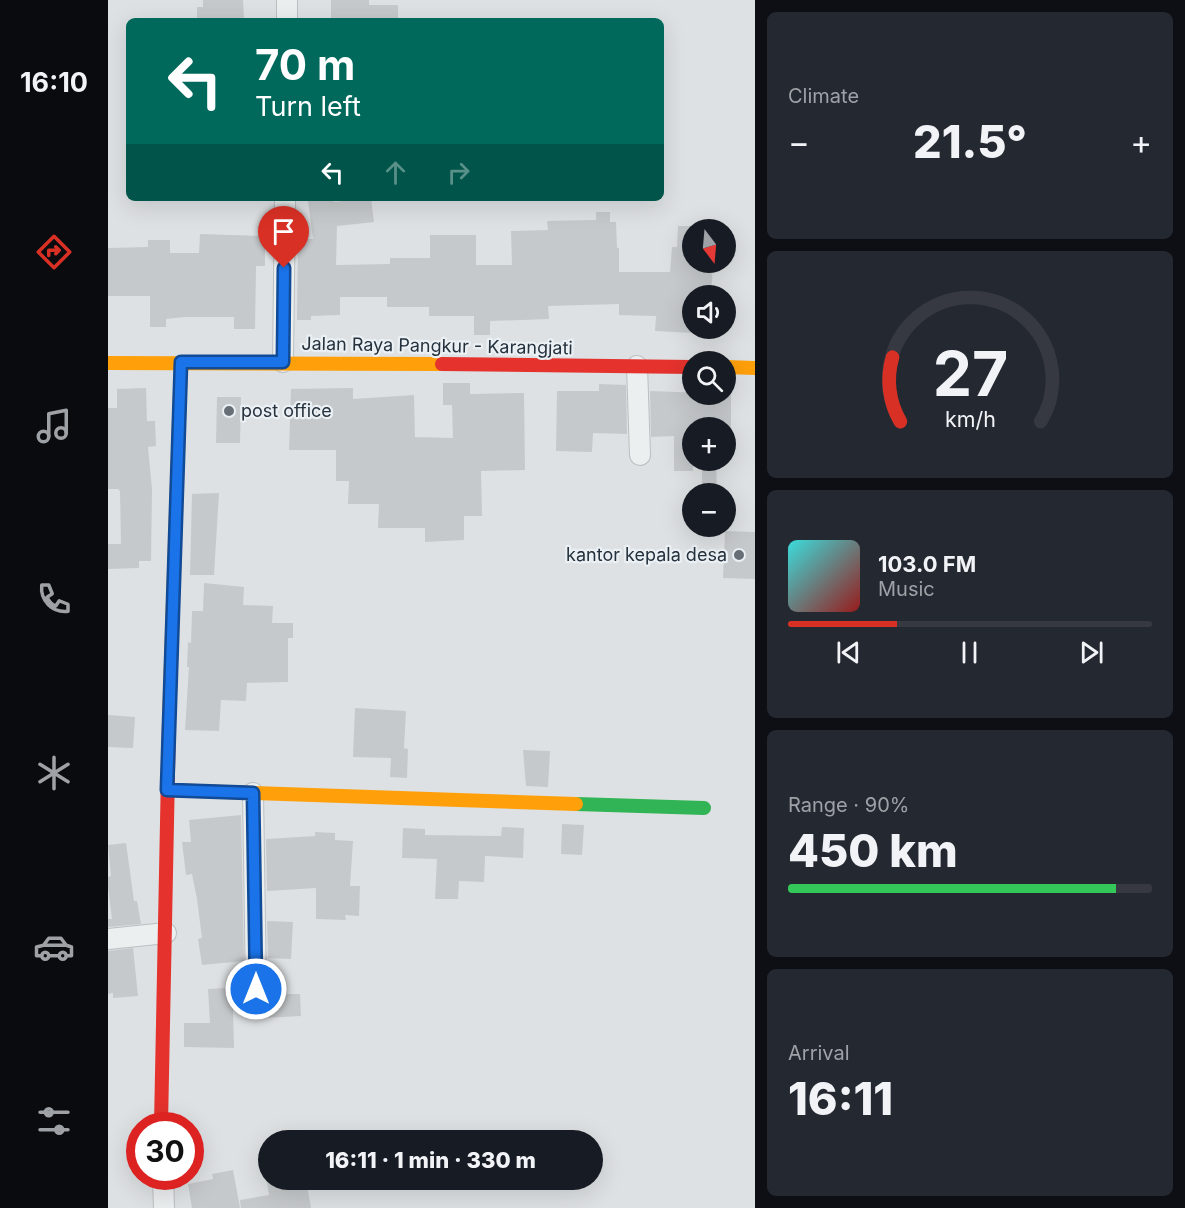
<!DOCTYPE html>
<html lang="en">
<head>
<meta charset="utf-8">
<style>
	:root { --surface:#171b24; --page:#242831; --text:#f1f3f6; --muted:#9ea1a6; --line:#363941; --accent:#d93025 }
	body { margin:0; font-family:Inter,sans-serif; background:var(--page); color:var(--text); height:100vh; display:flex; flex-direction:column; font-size:22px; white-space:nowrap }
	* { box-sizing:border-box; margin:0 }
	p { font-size:20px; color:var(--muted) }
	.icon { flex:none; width:33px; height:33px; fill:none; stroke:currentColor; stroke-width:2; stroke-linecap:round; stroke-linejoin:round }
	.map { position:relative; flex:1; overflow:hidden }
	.drawer { display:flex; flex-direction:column; gap:12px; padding:12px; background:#0d0f14; width:430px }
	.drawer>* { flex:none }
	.top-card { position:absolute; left:18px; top:18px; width:538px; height:183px; border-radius:9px; box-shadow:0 6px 24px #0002; background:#00695c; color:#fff; overflow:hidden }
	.needle { width:39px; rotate:164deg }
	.fabs { position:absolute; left:574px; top:219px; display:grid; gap:12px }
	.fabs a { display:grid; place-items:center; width:54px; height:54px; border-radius:50%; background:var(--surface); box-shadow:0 6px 24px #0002; font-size:30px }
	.speed { position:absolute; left:18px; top:1112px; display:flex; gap:12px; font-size:30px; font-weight:700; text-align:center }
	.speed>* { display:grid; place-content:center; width:78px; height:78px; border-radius:50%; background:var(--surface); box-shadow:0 6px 24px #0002; line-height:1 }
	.speed .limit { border:9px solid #d22; background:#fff; color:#111 }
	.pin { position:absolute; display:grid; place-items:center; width:51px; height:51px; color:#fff; margin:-62px -26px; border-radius:50% 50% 50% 0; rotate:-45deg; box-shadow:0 0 6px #0007 }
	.pin .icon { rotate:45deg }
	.me { position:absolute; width:66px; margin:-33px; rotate:0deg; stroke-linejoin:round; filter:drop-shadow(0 0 4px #0008) }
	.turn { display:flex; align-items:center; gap:21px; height:126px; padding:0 30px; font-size:27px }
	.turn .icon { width:78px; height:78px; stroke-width:2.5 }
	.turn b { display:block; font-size:42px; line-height:51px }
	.lanes { display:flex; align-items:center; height:57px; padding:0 30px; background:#0003; justify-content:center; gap:30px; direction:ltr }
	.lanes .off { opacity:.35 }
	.big { font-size:45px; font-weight:800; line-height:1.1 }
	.drawer .widget { flex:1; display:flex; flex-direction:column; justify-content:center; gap:9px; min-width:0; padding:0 21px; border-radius:9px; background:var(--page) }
	.drawer .dial { align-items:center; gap:0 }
	.dial svg { height:156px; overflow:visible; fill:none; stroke:var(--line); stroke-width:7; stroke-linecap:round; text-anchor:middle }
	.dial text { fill:var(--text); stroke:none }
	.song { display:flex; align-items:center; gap:18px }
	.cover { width:72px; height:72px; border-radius:9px; background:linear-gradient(135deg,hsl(180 70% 55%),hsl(0 70% 35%)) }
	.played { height:6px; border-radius:3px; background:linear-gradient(90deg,var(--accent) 30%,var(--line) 30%) }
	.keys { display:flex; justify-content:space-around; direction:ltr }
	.heat { display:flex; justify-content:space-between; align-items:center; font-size:33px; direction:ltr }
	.charge { height:9px; border-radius:4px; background:linear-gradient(90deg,#34c759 90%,var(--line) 0) }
	.trip { position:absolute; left:150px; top:1130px; width:345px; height:60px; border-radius:30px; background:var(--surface); box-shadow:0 6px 24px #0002; font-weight:800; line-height:60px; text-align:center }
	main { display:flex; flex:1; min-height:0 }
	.tabs { display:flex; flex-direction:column; width:108px; justify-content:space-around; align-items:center; background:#090b0e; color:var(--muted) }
	.tabs .icon { width:42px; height:42px }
	.tabs .current { color:var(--accent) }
	.tabs b { font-size:27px; color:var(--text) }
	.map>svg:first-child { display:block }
</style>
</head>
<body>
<main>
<nav class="tabs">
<b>16:10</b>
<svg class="icon current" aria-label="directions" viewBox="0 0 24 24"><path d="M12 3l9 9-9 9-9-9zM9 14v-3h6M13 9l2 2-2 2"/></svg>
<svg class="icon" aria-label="music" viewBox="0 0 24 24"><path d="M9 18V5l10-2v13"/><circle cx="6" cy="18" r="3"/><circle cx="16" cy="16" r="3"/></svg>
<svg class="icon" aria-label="phone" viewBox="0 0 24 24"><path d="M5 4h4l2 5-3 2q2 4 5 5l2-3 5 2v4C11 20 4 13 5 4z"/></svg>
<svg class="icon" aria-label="climate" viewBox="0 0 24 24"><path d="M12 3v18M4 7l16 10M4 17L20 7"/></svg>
<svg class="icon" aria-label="car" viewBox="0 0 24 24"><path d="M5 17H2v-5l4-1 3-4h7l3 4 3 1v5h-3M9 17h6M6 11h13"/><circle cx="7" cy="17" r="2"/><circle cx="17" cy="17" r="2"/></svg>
<svg class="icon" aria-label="filters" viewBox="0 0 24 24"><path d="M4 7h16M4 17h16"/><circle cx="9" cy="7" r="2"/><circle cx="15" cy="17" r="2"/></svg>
</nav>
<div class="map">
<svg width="647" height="1208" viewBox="0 0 647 1208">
	<rect width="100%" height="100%" fill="#dee1e3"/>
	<g fill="#c6c9cb">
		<path d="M 95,0 L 135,0 L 136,21 L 89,21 L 89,7 L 95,7 Z"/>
		<path d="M 223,0 L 261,0 L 261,5 L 290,5 L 290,21 L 223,21 Z"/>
		<path d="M 225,198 L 226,202 L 263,198 L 266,222 L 229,226 L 228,265 L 282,264 L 282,258 L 322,258 L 322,235 L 368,235 L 368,265 L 404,265 L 403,231 L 440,230 L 439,221 L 488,220 L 488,212 L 502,212 L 502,222 L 508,222 L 509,248 L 511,248 L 511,272 L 562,272 L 564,247 L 569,247 L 570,226 L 585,226 L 585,262 L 605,262 L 603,296 L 585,296 L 585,333 L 547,331 L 548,316 L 511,315 L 511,304 L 440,306 L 441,319 L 382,321 L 382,335 L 366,335 L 366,316 L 321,316 L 321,307 L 279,307 L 279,297 L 232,297 L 232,315 L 203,316 L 203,320 L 189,320 L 190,239 L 205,239 L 200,201 Z"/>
		<path d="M 92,234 L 157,236 L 157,266 L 148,266 L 147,329 L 126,329 L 126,317 L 77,317 L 58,319 L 58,327 L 42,327 L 42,296 L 0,296 L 0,248 L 40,247 L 40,240 L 62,240 L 62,253 L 91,253 Z"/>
		<path d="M 335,383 L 362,383 L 362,394 L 416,393 L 417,470 L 373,471 L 374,516 L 356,516 L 356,540 L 317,542 L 317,528 L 270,528 L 271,504 L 240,504 L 241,481 L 228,481 L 228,450 L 181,450 L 183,389 L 245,388 L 245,399 L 306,395 L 307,437 L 345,438 L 344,405 L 335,405 Z"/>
		<path d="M 491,384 L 518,385 L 519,434 L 485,433 L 484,452 L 448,451 L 449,391 L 491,391 Z"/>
		<path d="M 38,388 L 39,421 L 47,421 L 48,446 L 40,447 L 44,489 L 43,561 L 31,561 L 31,568 L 0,569 L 0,544 L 13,544 L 12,491 L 10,489 L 0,489 L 0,408 L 9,408 L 9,389 Z"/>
		<path d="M 542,391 L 623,394 L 623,428 L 585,428 L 585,471 L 566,471 L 566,436 L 543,437 Z"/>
		<path d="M 109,397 L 133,397 L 132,443 L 108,443 Z"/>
		<path d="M 594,460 L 608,460 L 609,494 L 594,494 Z"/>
		<path d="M 111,493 L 106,575 L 82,575 L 84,494 Z"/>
		<path d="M 617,531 L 647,532 L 647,579 L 615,578 Z"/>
		<path d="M 96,583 L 136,587 L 135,605 L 165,606 L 164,623 L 185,623 L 185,638 L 180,638 L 180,682 L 139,683 L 138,701 L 113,700 L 111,731 L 77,730 L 81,667 L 79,667 L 80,642 L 83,643 L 84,611 L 95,611 Z"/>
		<path d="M 247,708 L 298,711 L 296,748 L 300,749 L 299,778 L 282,777 L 283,758 L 245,757 Z"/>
		<path d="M 0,715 L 27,717 L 25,748 L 0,747 Z"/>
		<path d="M 415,750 L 442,751 L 440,787 L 418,786 Z"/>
		<path d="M 133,815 L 136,961 L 94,965 L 90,939 L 94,938 L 89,899 L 84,874 L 78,875 L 74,842 L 83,842 L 81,820 Z"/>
		<path d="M 454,824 L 476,825 L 474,855 L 453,854 Z"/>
		<path d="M 394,827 L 416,828 L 415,858 L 377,856 L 376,882 L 351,881 L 350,899 L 327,899 L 329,859 L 294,858 L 295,828 L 317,829 L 317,835 L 393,836 Z"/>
		<path d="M 207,832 L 227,833 L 227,840 L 245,841 L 242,886 L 252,886 L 251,916 L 237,915 L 238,920 L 208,919 L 208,888 L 159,891 L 158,839 L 207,836 Z"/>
		<path d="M 18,843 L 26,901 L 29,901 L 33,924 L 0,927 L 0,919 L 4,919 L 0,887 L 0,877 L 3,876 L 0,845 Z"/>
		<path d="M 159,921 L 185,922 L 183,959 L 160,958 Z"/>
		<path d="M 25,948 L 30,996 L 5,998 L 5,993 L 0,994 L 0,951 Z"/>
		<path d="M 136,987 L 139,1009 L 125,1010 L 126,1048 L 76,1047 L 76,1023 L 102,1023 L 100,989 Z"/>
		<path d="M 169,994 L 192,994 L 193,1016 L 154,1018 L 153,1000 L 159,995 Z"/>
		<path d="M 125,1170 L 132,1208 L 84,1208 L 80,1184 L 105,1179 L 104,1174 Z"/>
		<path d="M 175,1179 L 198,1179 L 203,1208 L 133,1208 L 132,1200 L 161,1195 L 159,1182 Z"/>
	</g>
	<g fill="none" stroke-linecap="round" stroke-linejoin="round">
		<defs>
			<g id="street">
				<path d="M 179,21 L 179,0"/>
				<path d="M 175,362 L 177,198"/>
				<path d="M 529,366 L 532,455"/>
				<path d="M 145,793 L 148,989"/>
				<path d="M 0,939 L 58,933"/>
				<path d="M 55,1176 L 56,1208"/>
			</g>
		</defs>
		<use href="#street" stroke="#bcbfc1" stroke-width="22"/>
		<use href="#street" stroke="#eceff0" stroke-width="20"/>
		<path stroke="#30b455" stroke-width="14" d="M 468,804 L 596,808"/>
		<g stroke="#ff9f0a" stroke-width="14">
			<path d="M 0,363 L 334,364"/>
			<path d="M 618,367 L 647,368"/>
			<path d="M 61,722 L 73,362"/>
			<path d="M 59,790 L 468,804"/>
		</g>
		<g stroke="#e5322d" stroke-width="14">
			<path d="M 334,364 L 585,367"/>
			<path d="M 53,1125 L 61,722"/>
		</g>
	</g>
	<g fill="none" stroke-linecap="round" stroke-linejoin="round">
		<defs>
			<path id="route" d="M 148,989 L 145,793 L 59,790 L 73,362 L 175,362 L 176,268"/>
		</defs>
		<use href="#route" stroke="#114b97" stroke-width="15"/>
		<use href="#route" stroke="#1a73e8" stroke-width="10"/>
	</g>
	<g fill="#666f76" stroke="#eaf0f4" stroke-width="2">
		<circle cx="121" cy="411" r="6"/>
		<circle cx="631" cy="555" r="6"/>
	</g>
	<g text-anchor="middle" stroke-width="4.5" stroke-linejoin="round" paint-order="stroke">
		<g font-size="18" fill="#25313c" stroke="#eaf0f4">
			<text transform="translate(329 346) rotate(1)" y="6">Jalan Raya Pangkur - Karangjati</text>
		</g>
		<g font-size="18" fill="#25313c" stroke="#eaf0f4" text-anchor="start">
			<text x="133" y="417">post office</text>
			<text x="619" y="561" text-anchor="end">kantor kepala desa</text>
		</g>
	</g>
</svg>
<div class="fabs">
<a><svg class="needle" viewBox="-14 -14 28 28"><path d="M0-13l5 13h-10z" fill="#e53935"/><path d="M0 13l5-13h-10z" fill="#9ea1a6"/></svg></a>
<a><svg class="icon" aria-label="sound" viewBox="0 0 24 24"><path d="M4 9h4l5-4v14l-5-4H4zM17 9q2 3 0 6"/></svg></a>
<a><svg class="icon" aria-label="search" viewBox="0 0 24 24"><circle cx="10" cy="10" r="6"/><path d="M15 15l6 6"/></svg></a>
<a>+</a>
<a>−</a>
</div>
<div class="speed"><div class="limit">30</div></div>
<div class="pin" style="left:176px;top:268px;background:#d93025"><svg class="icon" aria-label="arrive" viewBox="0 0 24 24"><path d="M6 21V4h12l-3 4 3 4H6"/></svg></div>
<svg class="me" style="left:148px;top:989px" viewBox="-20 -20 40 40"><circle r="17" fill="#1a73e8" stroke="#fff" stroke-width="3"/><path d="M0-11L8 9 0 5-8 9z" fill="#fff"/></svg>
<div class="trip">16:11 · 1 min · 330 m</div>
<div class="top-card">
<div class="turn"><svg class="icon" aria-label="left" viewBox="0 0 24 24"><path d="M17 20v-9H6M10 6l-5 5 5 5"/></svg><div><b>70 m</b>Turn left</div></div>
<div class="lanes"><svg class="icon" aria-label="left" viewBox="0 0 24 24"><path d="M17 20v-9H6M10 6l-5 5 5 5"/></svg><svg class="icon off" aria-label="ahead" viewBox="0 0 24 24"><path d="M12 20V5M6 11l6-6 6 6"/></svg><svg class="icon off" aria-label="right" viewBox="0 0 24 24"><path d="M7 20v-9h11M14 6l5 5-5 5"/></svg></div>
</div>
</div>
<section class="drawer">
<div class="widget"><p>Climate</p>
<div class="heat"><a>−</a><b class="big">21.5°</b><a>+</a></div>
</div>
<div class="widget dial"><svg viewBox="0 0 100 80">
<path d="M14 69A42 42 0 1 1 86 69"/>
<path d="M14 69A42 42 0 0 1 10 36" stroke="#d93025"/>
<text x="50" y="56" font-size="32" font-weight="700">27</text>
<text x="50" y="72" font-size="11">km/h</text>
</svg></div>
<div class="widget">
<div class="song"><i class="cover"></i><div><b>103.0 FM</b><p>Music</p></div></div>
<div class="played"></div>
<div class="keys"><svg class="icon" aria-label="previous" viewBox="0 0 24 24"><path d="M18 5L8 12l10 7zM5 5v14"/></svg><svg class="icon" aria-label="pause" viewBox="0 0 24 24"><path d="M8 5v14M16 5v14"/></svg><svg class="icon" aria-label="next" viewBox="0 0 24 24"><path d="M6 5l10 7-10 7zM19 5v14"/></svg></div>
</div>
<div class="widget"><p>Range · 90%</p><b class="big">450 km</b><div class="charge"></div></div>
<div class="widget"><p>Arrival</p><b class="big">16:11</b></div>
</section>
</main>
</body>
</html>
